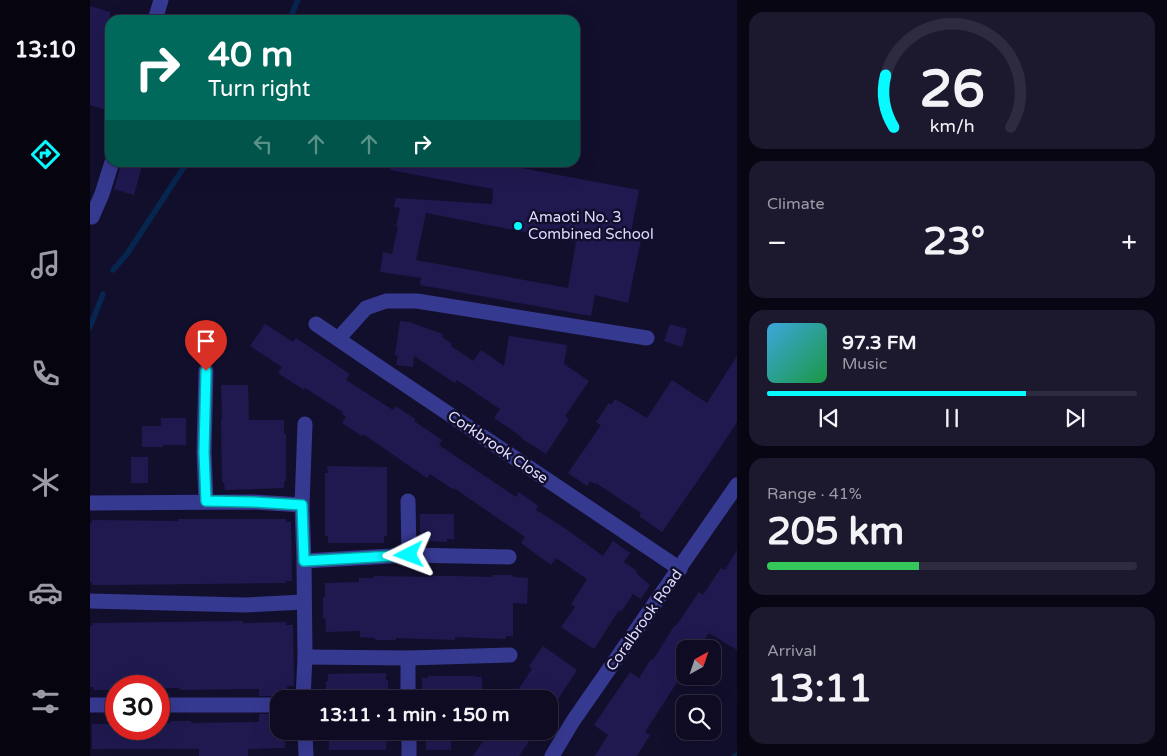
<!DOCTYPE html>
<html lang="en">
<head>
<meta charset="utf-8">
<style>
	:root { --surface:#0e0b22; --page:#1c192f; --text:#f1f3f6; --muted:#9b9ba5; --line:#2e2b40; --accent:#07faff }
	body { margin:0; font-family:"Varela Round",sans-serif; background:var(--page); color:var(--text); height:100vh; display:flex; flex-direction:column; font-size:19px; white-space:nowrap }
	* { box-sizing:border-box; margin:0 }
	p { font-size:16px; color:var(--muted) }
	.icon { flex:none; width:28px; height:28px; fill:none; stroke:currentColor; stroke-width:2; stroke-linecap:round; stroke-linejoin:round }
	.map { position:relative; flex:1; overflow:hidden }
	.panel { display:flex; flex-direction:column; gap:12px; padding:12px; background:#080613; width:430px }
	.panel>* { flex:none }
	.hud { position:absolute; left:15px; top:15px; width:475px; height:152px; border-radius:15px; box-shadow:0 5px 20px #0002,0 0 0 1px var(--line); background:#00695c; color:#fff; overflow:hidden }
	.needle { width:32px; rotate:40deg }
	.tools { position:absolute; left:586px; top:640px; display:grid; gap:10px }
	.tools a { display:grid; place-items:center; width:45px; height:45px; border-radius:10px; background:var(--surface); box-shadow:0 5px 20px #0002,0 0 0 1px var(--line); font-size:25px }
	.speed { position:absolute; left:15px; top:675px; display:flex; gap:10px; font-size:25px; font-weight:700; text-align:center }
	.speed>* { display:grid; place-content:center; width:65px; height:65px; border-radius:50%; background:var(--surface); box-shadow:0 5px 20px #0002,0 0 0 1px var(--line); line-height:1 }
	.speed .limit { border:8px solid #d22; background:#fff; color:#111 }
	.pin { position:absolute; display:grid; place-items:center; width:42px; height:42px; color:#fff; margin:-51px -21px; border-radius:50% 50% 50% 0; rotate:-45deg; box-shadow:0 0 5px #0007 }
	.pin .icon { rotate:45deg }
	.me { position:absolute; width:55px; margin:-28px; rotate:267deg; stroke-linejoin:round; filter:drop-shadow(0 0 4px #0008) }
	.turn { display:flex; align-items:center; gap:18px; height:105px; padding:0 20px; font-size:22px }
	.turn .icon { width:65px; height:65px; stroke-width:2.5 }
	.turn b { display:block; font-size:35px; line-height:42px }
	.lanes { display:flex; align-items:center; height:48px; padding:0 20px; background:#0003; justify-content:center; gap:25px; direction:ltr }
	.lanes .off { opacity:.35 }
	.big { font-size:38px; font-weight:800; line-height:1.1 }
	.panel .widget { flex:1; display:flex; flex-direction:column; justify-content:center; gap:8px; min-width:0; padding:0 18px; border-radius:15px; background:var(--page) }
	.panel .dial { align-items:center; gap:0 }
	.dial svg { height:130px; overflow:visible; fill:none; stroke:var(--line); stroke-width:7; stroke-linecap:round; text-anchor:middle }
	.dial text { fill:var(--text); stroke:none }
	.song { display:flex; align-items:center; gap:15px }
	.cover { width:60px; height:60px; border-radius:8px; background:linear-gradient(135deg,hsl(200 70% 55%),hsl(140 70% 35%)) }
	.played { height:5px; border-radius:2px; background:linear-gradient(90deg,var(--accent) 70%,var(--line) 70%) }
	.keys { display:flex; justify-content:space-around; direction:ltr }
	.heat { display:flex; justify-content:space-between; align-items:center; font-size:28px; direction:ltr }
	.charge { height:8px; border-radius:4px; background:linear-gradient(90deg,#34c759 41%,var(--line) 0) }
	.trip { position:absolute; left:180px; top:690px; width:288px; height:50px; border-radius:15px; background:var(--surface); box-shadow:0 5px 20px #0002,0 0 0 1px var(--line); font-weight:800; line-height:50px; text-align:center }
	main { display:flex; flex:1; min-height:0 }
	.tab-bar { display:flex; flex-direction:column; width:90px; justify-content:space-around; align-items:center; background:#06040e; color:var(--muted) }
	.tab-bar .icon { width:35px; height:35px }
	.tab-bar .selected { color:var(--accent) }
	.tab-bar b { font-size:22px; color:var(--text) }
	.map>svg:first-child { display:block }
</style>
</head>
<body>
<main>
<nav class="tab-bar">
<b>13:10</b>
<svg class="icon selected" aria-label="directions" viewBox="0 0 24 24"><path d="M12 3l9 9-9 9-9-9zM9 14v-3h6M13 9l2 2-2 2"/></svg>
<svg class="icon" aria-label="music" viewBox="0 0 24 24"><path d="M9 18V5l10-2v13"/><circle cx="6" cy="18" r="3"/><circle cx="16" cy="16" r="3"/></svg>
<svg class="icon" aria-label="phone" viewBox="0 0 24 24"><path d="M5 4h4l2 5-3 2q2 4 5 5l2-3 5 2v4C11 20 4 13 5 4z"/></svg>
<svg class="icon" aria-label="climate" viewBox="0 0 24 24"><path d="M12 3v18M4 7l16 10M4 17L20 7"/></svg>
<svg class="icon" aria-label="car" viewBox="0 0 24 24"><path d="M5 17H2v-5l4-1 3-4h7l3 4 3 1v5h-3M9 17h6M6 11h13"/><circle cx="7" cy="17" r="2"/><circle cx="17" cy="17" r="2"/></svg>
<svg class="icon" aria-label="filters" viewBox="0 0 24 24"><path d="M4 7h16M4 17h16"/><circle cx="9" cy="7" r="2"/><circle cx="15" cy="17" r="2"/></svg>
</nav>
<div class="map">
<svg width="647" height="756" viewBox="0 0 647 756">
	<rect width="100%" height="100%" fill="#120f2d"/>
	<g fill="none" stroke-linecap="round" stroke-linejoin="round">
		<g stroke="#06264f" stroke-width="5.5">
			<path d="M 199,20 L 208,0"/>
			<path d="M 23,270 L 37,254 L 92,170 L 98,162"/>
			<path d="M 0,327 L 13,294"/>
			<path d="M 645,756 L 647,755"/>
		</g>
	</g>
	<g fill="#201950" fill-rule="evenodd">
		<path d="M 0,6 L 20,12 L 20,111 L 0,105 Z"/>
		<path d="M 32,162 L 53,162 L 44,195 L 24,189 Z"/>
		<path d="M 301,162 L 400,162 L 549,190 L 540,237 L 551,239 L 538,303 L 505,295 L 501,316 L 330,285 L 331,278 L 290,272 L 293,252 L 302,254 L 308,227 L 306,227 L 310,208 L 304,207 L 306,198 L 402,204 L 403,189 L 300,170 ZM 336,213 L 486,242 L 478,288 L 326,260 Z"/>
		<path d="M 310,321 L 319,322 L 353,334 L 352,337 L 362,344 L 361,346 L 383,361 L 391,350 L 414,366 L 419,336 L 477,345 L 474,364 L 499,381 L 475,416 L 479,419 L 456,454 L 431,438 L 432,437 L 404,418 L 410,409 L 367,380 L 365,383 L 324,356 L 323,367 L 306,365 L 308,356 L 305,355 Z"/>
		<path d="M 175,324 L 203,342 L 206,338 L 260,374 L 256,380 L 303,410 L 306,406 L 325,419 L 324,421 L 352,440 L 349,445 L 426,497 L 429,492 L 448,506 L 446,510 L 476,529 L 513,556 L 523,541 L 540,553 L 534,562 L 547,571 L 546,573 L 560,585 L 551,599 L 543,594 L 531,612 L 529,610 L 504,649 L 471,627 L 485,607 L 481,604 L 497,579 L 466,558 L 461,565 L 431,543 L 435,537 L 364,488 L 364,490 L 340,474 L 337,478 L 273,434 L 272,436 L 252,423 L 256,417 L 252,414 L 253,412 L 215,388 L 214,390 L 188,373 L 192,367 L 160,346 Z"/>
		<path d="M 580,324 L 597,329 L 592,347 L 574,341 Z"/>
		<path d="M 647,356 L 647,422 L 626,454 L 572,532 L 549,516 L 551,513 L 506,483 L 505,484 L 500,481 L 497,486 L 478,473 L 511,425 L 506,422 L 519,403 L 521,405 L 525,399 L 557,418 L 582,380 L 617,403 Z"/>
		<path d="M 131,385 L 158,385 L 159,420 L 194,420 L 194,434 L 196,434 L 196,481 L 194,481 L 194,488 L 135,490 L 134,483 L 132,482 L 131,419 L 132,419 Z"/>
		<path d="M 71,418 L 96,418 L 96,445 L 73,445 L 73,447 L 52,447 L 52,426 L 71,426 Z"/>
		<rect x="41" y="457" width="17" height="26"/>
		<path d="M 237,466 L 297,467 L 297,536 L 294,536 L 294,543 L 238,543 L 238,536 L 235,536 L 235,473 L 238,473 Z"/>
		<path d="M 330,514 L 364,514 L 364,539 L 357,539 L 357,542 L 336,541 L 336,539 L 330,539 Z"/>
		<path d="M 88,519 L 196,519 L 196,522 L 201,522 L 202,581 L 196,581 L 196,583 L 110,584 L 109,584 L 23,585 L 2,585 L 2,582 L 0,582 L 0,523 L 2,523 L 2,520 L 88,521 Z"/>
		<path d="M 647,550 L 647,650 L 619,633 L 609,649 L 595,649 L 595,670 L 555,732 L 560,735 L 547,756 L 505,756 L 518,735 L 504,725 L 540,672 L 549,678 L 561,659 L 563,660 L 585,625 L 586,626 L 609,592 L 613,595 L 631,568 L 635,570 Z"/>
		<path d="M 402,575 L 423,575 L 423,577 L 438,578 L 437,604 L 423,603 L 423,636 L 416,636 L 416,639 L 365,637 L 365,640 L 306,638 L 306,640 L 285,640 L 285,638 L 270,637 L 270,631 L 236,632 L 235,618 L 233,618 L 233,597 L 235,597 L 235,583 L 269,582 L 269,578 L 284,578 L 284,576 L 343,577 L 343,576 L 364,576 L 403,577 Z"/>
		<path d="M 153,621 L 153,623 L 196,622 L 196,625 L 203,625 L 204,686 L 197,686 L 197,689 L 189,689 L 189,696 L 169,696 L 169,689 L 90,690 L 89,688 L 69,688 L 69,686 L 26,686 L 26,688 L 24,688 L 24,690 L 4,690 L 3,687 L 0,687 L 0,626 L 3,625 L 3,623 Z"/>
		<path d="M 453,646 L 487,670 L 468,699 L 422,699 L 442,669 L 439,666 Z"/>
		<path d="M 296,673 L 296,680 L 298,680 L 298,699 L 236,699 L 236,681 L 238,681 L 238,674 Z"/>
		<path d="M 338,676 L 386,676 L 385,677 L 392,677 L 392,699 L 332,699 L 332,678 L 338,678 Z"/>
		<path d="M 169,714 L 189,714 L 189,731 L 194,731 L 195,748 L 158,749 L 158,756 L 109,756 L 109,749 L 2,749 L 2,724 L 26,724 L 26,729 L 69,729 L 69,723 L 80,723 L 80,721 L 101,721 L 101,723 L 169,722 Z"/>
		<path d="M 239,731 L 297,731 L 296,750 L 239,750 Z"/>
		<rect x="336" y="731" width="25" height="19"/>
		<path d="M 400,731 L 446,731 L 429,756 L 383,756 Z"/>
	</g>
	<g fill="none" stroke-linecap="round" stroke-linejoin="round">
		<g stroke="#363990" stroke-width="15">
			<path d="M 65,20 L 71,0"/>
			<path d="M 2,217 L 12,194 L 22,162"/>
			<path d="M 226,324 L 286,365 L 590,569"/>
			<path d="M 248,339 L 276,308 L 296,301 L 327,301 L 557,338"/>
			<path d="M 116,371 L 114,452 L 116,501"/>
			<path d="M 318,501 L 319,555"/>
			<path d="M 0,503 L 163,502 L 212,505"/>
			<path d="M 214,561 L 319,555 L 419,557"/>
			<path d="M 0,601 L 155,605 L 214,602"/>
			<path d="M 215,657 L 318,658 L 420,655"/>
			<path d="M 318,658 L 318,699"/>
			<path d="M 213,699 L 215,657 L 214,561 L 212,505 L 215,424"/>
			<path d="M 0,705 L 26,705"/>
			<path d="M 69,705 L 189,705"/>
			<path d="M 215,731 L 216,756"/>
			<path d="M 319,731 L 319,756"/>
			<path d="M 462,756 L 483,721 L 647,485"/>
		</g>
	</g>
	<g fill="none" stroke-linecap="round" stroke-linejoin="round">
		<defs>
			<path id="route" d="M 116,371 L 114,452 L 116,501 L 163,502 L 212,505 L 214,561 L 319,555"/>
		</defs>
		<use href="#route" stroke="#05a2a6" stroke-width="12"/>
		<use href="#route" stroke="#07faff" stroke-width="9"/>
	</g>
	<circle fill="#07faff" stroke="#120f2d" stroke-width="2" cx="428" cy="226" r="5"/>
	<g text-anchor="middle" stroke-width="5" stroke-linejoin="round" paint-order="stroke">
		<g font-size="15" fill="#dcdbff" stroke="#120f2d" text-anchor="start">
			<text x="438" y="222">Amaoti No. 3<tspan x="438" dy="17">Combined School</tspan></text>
		</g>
		<g font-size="15" fill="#dcdbff" stroke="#120f2d">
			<text transform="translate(408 447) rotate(34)" y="5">Corkbrook Close</text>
			<text transform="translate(554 620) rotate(-55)" y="5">Coralbrook Road</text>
		</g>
	</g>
</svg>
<div class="tools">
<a><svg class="needle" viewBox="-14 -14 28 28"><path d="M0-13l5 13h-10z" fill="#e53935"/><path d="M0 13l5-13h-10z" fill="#9b9ba5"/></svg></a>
<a><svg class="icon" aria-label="search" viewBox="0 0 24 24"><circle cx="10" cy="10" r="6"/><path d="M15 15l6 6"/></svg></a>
</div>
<div class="speed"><div class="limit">30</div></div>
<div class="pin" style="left:116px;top:371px;background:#d93025"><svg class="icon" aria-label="arrive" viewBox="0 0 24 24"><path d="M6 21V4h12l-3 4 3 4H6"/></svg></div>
<svg class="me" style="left:319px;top:555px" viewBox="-20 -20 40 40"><path d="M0-17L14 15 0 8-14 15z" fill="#07faff" stroke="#fff" stroke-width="4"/></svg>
<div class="trip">13:11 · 1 min · 150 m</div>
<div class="hud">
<div class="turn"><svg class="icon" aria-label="right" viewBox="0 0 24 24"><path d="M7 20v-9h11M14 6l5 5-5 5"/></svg><div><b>40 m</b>Turn right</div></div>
<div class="lanes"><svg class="icon off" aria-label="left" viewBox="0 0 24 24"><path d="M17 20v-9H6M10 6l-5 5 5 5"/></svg><svg class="icon off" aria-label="ahead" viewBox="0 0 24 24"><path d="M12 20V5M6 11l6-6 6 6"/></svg><svg class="icon off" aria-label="ahead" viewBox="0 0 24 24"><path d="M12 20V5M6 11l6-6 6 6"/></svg><svg class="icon" aria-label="right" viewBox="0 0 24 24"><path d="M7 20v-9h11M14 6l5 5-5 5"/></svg></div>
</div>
</div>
<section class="panel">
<div class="widget dial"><svg viewBox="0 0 100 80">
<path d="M14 69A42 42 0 1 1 86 69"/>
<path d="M14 69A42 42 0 0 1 9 37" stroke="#07faff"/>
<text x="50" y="56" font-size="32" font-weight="700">26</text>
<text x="50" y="72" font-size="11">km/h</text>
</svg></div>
<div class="widget"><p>Climate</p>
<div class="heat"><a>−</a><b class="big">23°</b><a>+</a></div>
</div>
<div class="widget">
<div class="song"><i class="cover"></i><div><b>97.3 FM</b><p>Music</p></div></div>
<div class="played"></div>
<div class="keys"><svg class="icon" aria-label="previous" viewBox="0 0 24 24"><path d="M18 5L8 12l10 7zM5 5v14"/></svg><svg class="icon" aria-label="pause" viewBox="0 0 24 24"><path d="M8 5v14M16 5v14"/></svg><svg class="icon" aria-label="next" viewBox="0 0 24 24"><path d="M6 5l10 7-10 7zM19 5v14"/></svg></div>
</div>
<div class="widget"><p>Range · 41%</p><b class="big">205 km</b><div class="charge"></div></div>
<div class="widget"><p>Arrival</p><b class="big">13:11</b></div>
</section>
</main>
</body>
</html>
